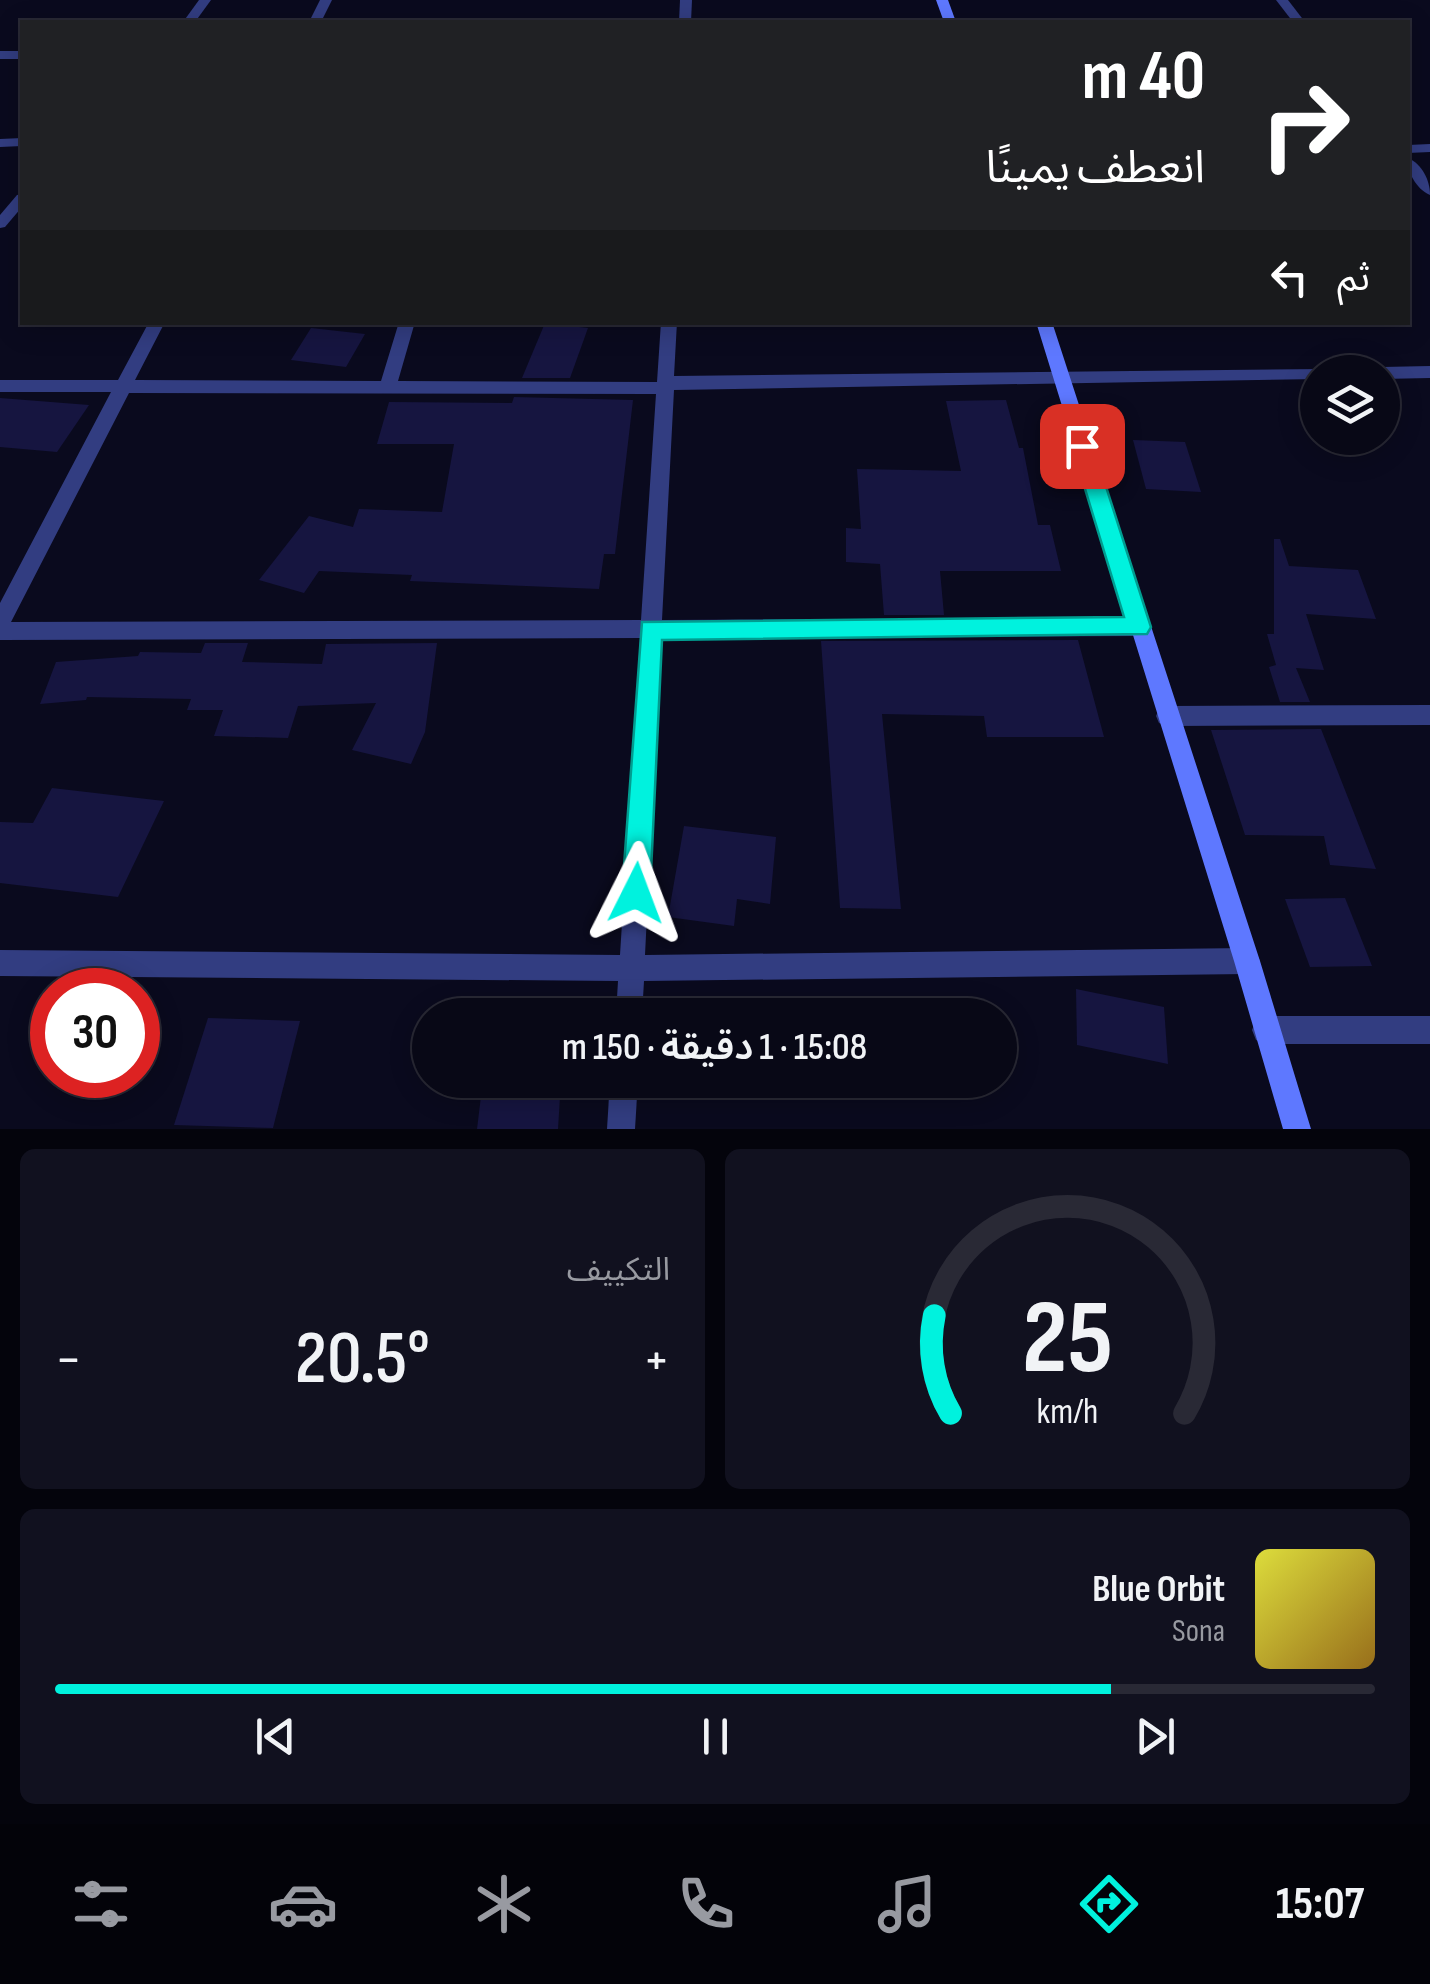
<!DOCTYPE html>
<html lang="ar">
<head>
<meta charset="utf-8">
<style>
	:root { --surface:#080816; --page:#11111f; --text:#f1f3f6; --muted:#989aa1; --line:#292935; --accent:#00f2de }
	body { margin:0; font-family:"Sofia Sans Condensed","Noto Sans Arabic",sans-serif; background:var(--page); color:var(--text); direction:rtl; height:100vh; display:flex; flex-direction:column; font-size:38px; white-space:nowrap }
	* { box-sizing:border-box; margin:0 }
	p { font-size:32px; color:var(--muted) }
	.icon { flex:none; width:55px; height:55px; fill:none; stroke:currentColor; stroke-width:2; stroke-linecap:round; stroke-linejoin:round }
	.map { position:relative; height:1129px; overflow:hidden; direction:ltr }
	.panel { display:flex; flex-direction:column; gap:20px; padding:20px; background:#04040c; flex:1 }
	.panel>* { flex:none }
	.guide { position:absolute; left:20px; top:20px; width:1390px; height:305px; border-radius:0px; box-shadow:0 5px 25px #0003,0 0 0 2px var(--line); direction:rtl; background:#202124; color:#fff; overflow:hidden }
	.buttons { position:absolute; left:1300px; top:355px; display:grid; gap:20px }
	.buttons a { display:grid; place-items:center; width:100px; height:100px; border-radius:50%; background:var(--surface); box-shadow:0 5px 25px #0003,0 0 0 2px var(--line); font-size:50px }
	.speed { position:absolute; left:30px; top:968px; display:flex; gap:20px; font-size:50px; font-weight:700; text-align:center }
	.speed>* { display:grid; place-content:center; width:130px; height:130px; border-radius:50%; background:var(--surface); box-shadow:0 5px 25px #0003,0 0 0 2px var(--line); line-height:1 }
	.speed .limit { border:15px solid #d22; background:#fff; color:#111 }
	.pin { position:absolute; display:grid; place-items:center; width:85px; height:85px; color:#fff; margin:-42px; border-radius:20px; box-shadow:0 5px 15px #0006 }
	.me { position:absolute; width:110px; margin:-55px; rotate:3deg; stroke-linejoin:round; filter:drop-shadow(0 0 8px #0008) }
	.turn { display:flex; align-items:center; gap:35px; height:210px; padding:0 40px; font-size:45px }
	.turn .icon { width:130px; height:130px; stroke-width:2.5 }
	.turn b { display:block; font-size:70px; line-height:85px }
	.then { display:flex; align-items:center; height:95px; padding:0 40px; background:#0003; gap:20px; font-size:38px }
	.big { font-size:75px; font-weight:600; line-height:1.1 }
	.panel .card { flex:1; display:flex; flex-direction:column; justify-content:center; gap:15px; min-width:0; padding:0 35px; border-radius:15px; background:var(--page) }
	.panel .dial { align-items:center; gap:0 }
	.dial svg { height:260px; overflow:visible; fill:none; stroke:var(--line); stroke-width:7; stroke-linecap:round; text-anchor:middle }
	.dial text { fill:var(--text); stroke:none }
	.song { display:flex; align-items:center; gap:30px }
	.cover { width:120px; height:120px; border-radius:15px; background:linear-gradient(135deg,hsl(60 70% 55%),hsl(40 70% 35%)) }
	.played { height:10px; border-radius:5px; background:linear-gradient(90deg,var(--accent) 80%,var(--line) 80%) }
	.keys { display:flex; justify-content:space-around; direction:ltr }
	.heat { display:flex; justify-content:space-between; align-items:center; font-size:55px; direction:ltr }
	.panel .tiles { flex:1; display:grid; gap:20px; grid-template-columns:1fr 1fr }
	.card:last-child { grid-column:span 2 }
	.trip { position:absolute; left:412px; top:998px; width:605px; height:100px; border-radius:50px; background:var(--surface); box-shadow:0 5px 25px #0003,0 0 0 2px var(--line); font-weight:600; line-height:100px; text-align:center; direction:rtl }
	.tab-bar { display:flex; height:160px; justify-content:space-around; align-items:center; background:#030309; color:var(--muted) }
	.tab-bar .icon { width:70px; height:70px }
	.tab-bar .selected { color:var(--accent) }
	.tab-bar b { font-size:45px; color:var(--text) }
	.map>svg:first-child { display:block }
</style>
</head>
<body>
<div class="map">
<svg width="1430" height="1129" viewBox="0 0 1430 1129">
	<rect width="100%" height="100%" fill="#0a0a1e"/>
	<g fill="#161540">
		<path d="M 545,323 L 588,328 L 570,378 L 522,378 Z"/>
		<path d="M 311,328 L 365,334 L 346,367 L 291,360 Z"/>
		<path d="M 514,397 L 633,400 L 615,554 L 604,554 L 599,589 L 410,581 L 412,575 L 319,571 L 304,593 L 259,580 L 309,516 L 353,527 L 359,509 L 442,512 L 454,444 L 377,444 L 389,402 L 512,403 Z"/>
		<path d="M 0,398 L 89,405 L 57,452 L 0,447 Z"/>
		<path d="M 1006,400 L 1019,448 L 1023,448 L 1038,525 L 1050,525 L 1061,571 L 940,571 L 944,615 L 884,615 L 880,564 L 846,562 L 846,528 L 861,529 L 857,469 L 961,471 L 946,401 Z"/>
		<path d="M 1133,440 L 1185,442 L 1201,492 L 1146,489 Z"/>
		<path d="M 1274,539 L 1280,539 L 1289,566 L 1358,570 L 1376,619 L 1306,614 L 1324,670 L 1296,668 L 1310,702 L 1280,702 L 1269,667 L 1276,665 L 1267,634 L 1274,634 Z"/>
		<path d="M 1078,640 L 1104,737 L 987,737 L 984,716 L 882,714 L 901,909 L 840,908 L 821,641 Z"/>
		<path d="M 205,643 L 248,643 L 242,662 L 322,664 L 326,644 L 437,643 L 425,732 L 411,764 L 352,750 L 376,703 L 298,706 L 288,738 L 214,736 L 223,710 L 187,710 L 191,699 L 87,697 L 86,700 L 40,704 L 56,662 L 138,656 L 140,652 L 201,653 Z"/>
		<path d="M 1321,729 L 1376,869 L 1330,865 L 1324,836 L 1245,835 L 1211,730 Z"/>
		<path d="M 52,788 L 164,801 L 118,897 L 0,883 L 0,822 L 33,823 Z"/>
		<path d="M 684,826 L 776,837 L 770,904 L 737,899 L 734,926 L 668,917 Z"/>
		<path d="M 1345,898 L 1372,966 L 1310,967 L 1285,899 Z"/>
		<path d="M 1076,989 L 1164,1007 L 1168,1064 L 1077,1045 Z"/>
		<path d="M 208,1018 L 300,1021 L 273,1128 L 174,1125 Z"/>
		<path d="M 483,1080 L 561,1080 L 558,1129 L 477,1129 Z"/>
	</g>
	<g fill="none" stroke-linecap="round" stroke-linejoin="round">
		<g fill="#323d81" fill-rule="evenodd">
			<path d="M 199,0 L 211,0 L 195,22 L 183,22 Z"/>
			<path d="M 320,0 L 332,0 L 321,22 L 309,22 Z"/>
			<path d="M 680,0 L 692,0 L 691,22 L 679,22 Z"/>
			<path d="M 1276,0 L 1288,0 L 1305,22 L 1293,22 Z"/>
			<rect x="0" y="51" width="22" height="8"/>
			<path d="M 22,138 L 22,146 L 0,147 L 0,139 Z"/>
			<path d="M 1430,144 L 1430,152 L 1408,153 L 1408,145 Z"/>
			<path d="M 1408,158 C 1422,164 1430,180 1430,195 C 1416,189 1407,172 1408,158 Z"/>
			<path d="M 22,194 L 22,207 L 5,227 L 0,228 L 0,215 L 17,195 Z"/>
			<path d="M 149,322 L 165,322 L 135,380 L 381,381 L 399,322 L 415,322 L 398,381 L 657,382 L 661,322 L 677,322 L 674,376 L 1324,369 L 1326,372 L 1318,372 L 1318,379 L 674,390 L 662,620 L 1139,618 L 1146,621 L 1149,627 L 1146,633 L 1139,636 L 661,638 L 645,955 L 1247,948 L 1256,952 L 1260,961 L 1256,970 L 1247,974 L 644,981 L 642,1015 L 616,1015 L 618,981 L 0,976 L 0,950 L 620,955 L 640,638 L 0,640 L 0,603 L 111,392 L 0,392 L 0,380 L 118,380 ZM 129,393 L 656,394 L 641,620 L 11,622 Z"/>
			<path d="M 1430,366 L 1430,378 L 1382,379 L 1382,372 L 1374,372 L 1382,367 Z"/>
			<path d="M 1430,705 L 1430,725 L 1167,726 L 1159,723 L 1156,716 L 1159,709 L 1167,706 Z"/>
			<path d="M 1266,1016 L 1430,1016 L 1430,1044 L 1266,1044 L 1256,1040 L 1252,1030 L 1256,1020 Z"/>
			<path d="M 610,1080 L 638,1080 L 635,1129 L 607,1129 Z"/>
		</g>
		<g fill="#5e78ff" fill-rule="evenodd">
			<path d="M 936,0 L 948,0 L 956,22 L 944,22 Z"/>
			<path d="M 1036,322 L 1052,322 L 1260,961 L 1311,1129 L 1283,1129 L 1234,961 Z"/>
		</g>
	</g>
	<path fill="#00f2de" stroke="#009d90" stroke-width="2.5" d="M 1082,439 L 1093,446 L 1151,627 L 1147,634 L 662,640 L 650,893 L 646,903 L 636,907 L 626,903 L 622,893 L 642,622 L 1124,617 L 1072,446 Z"/>
</svg>
<div class="buttons">
<a><svg class="icon" aria-label="layers" viewBox="0 0 24 24"><path d="M12 4l9 5-9 5-9-5zM3 14l9 5 9-5"/></svg></a>
</div>
<div class="speed"><div class="limit">30</div></div>
<div class="pin" style="left:1082px;top:446px;background:#d93025"><svg class="icon" aria-label="arrive" viewBox="0 0 24 24"><path d="M6 21V4h12l-3 4 3 4H6"/></svg></div>
<svg class="me" style="left:636px;top:893px" viewBox="-20 -20 40 40"><path d="M0-17L14 15 0 8-14 15z" fill="#00f2de" stroke="#fff" stroke-width="4"/></svg>
<div class="trip">15:08 · 1 دقيقة · 150 m</div>
<div class="guide">
<div class="turn"><svg class="icon" aria-label="right" viewBox="0 0 24 24"><path d="M7 20v-9h11M14 6l5 5-5 5"/></svg><div><b>40 m</b>انعطف يمينًا</div></div>
<div class="then">ثم<svg class="icon" aria-label="left" viewBox="0 0 24 24"><path d="M17 20v-9H6M10 6l-5 5 5 5"/></svg></div>
</div>
</div>
<section class="panel">
<div class="tiles">
<div class="card dial"><svg viewBox="0 0 100 80">
<path d="M14 69A42 42 0 1 1 86 69"/>
<path d="M14 69A42 42 0 0 1 9 39" stroke="#00f2de"/>
<text x="50" y="56" font-size="32" font-weight="700">25</text>
<text x="50" y="72" font-size="11">km/h</text>
</svg></div>
<div class="card"><p>التكييف</p>
<div class="heat"><a>−</a><b class="big">20.5°</b><a>+</a></div>
</div>
<div class="card">
<div class="song"><i class="cover"></i><div><b>Blue Orbit</b><p>Sona</p></div></div>
<div class="played"></div>
<div class="keys"><svg class="icon" aria-label="previous" viewBox="0 0 24 24"><path d="M18 5L8 12l10 7zM5 5v14"/></svg><svg class="icon" aria-label="pause" viewBox="0 0 24 24"><path d="M8 5v14M16 5v14"/></svg><svg class="icon" aria-label="next" viewBox="0 0 24 24"><path d="M6 5l10 7-10 7zM19 5v14"/></svg></div>
</div>
</div>
</section>
<nav class="tab-bar">
<b>15:07</b>
<svg class="icon selected" aria-label="directions" viewBox="0 0 24 24"><path d="M12 3l9 9-9 9-9-9zM9 14v-3h6M13 9l2 2-2 2"/></svg>
<svg class="icon" aria-label="music" viewBox="0 0 24 24"><path d="M9 18V5l10-2v13"/><circle cx="6" cy="18" r="3"/><circle cx="16" cy="16" r="3"/></svg>
<svg class="icon" aria-label="phone" viewBox="0 0 24 24"><path d="M5 4h4l2 5-3 2q2 4 5 5l2-3 5 2v4C11 20 4 13 5 4z"/></svg>
<svg class="icon" aria-label="climate" viewBox="0 0 24 24"><path d="M12 3v18M4 7l16 10M4 17L20 7"/></svg>
<svg class="icon" aria-label="car" viewBox="0 0 24 24"><path d="M5 17H2v-5l4-1 3-4h7l3 4 3 1v5h-3M9 17h6M6 11h13"/><circle cx="7" cy="17" r="2"/><circle cx="17" cy="17" r="2"/></svg>
<svg class="icon" aria-label="filters" viewBox="0 0 24 24"><path d="M4 7h16M4 17h16"/><circle cx="9" cy="7" r="2"/><circle cx="15" cy="17" r="2"/></svg>
</nav>
</body>
</html>
